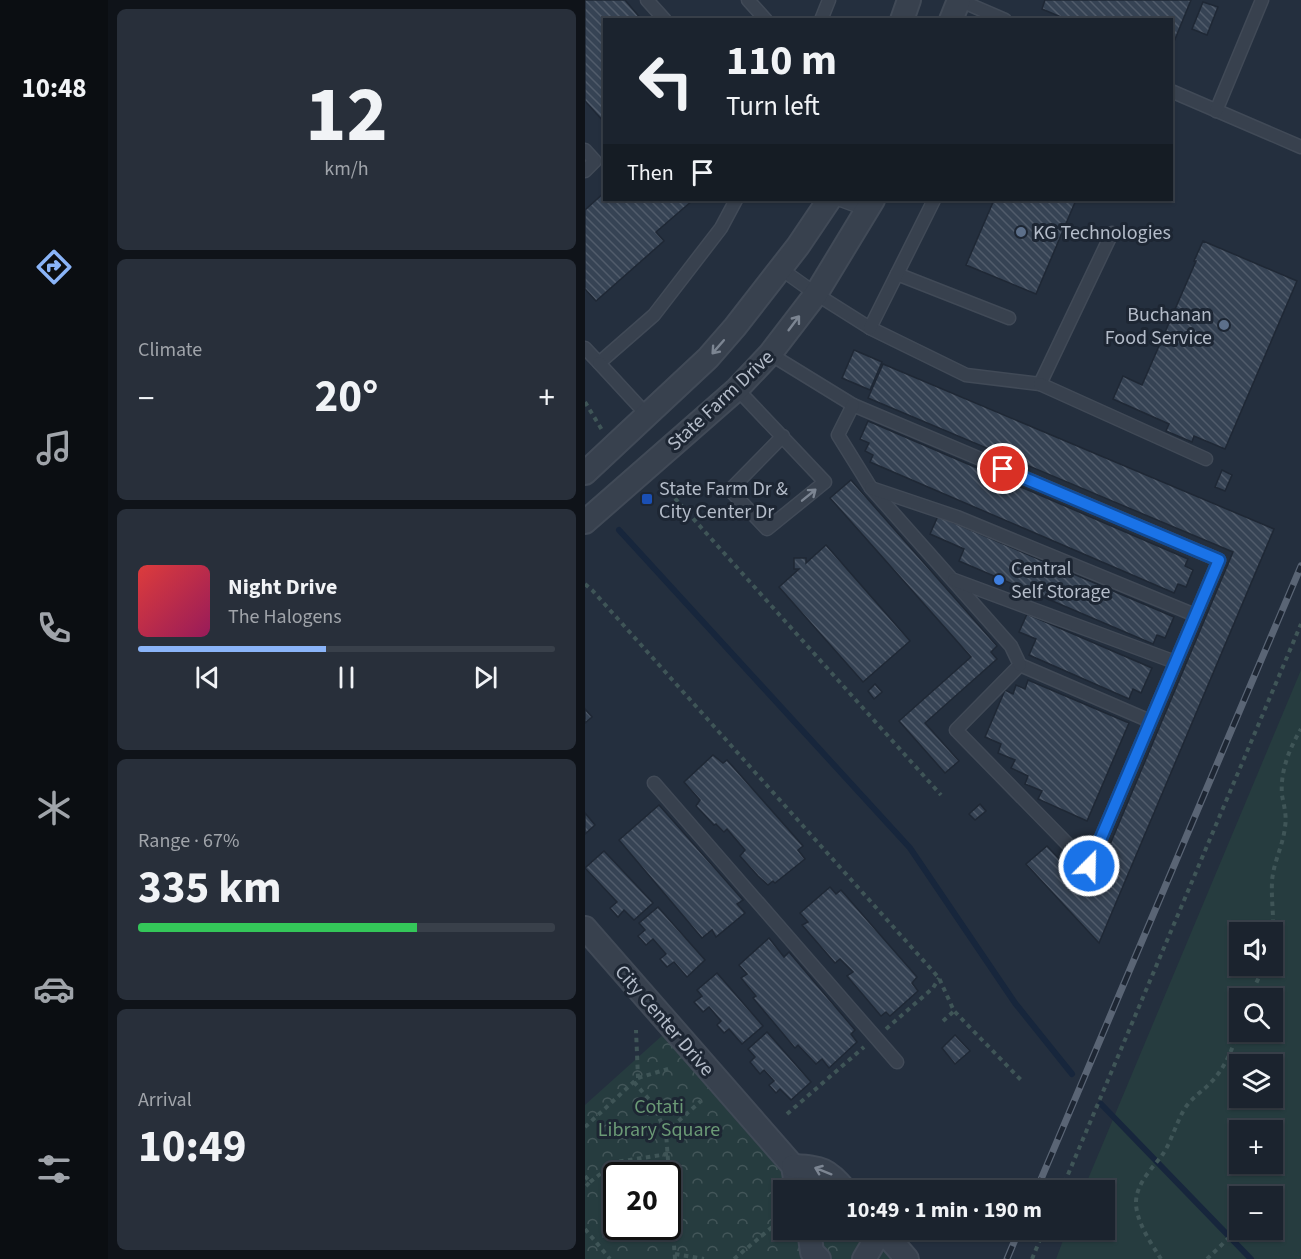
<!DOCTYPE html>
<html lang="en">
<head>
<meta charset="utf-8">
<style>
	:root { --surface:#1b232e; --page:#282f3a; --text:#f1f3f6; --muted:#a0a4aa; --line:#39404a; --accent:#8ab4f8 }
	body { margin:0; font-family:"Source Sans 3",sans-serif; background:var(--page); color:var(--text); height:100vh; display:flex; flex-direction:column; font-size:22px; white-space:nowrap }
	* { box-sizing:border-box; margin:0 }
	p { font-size:20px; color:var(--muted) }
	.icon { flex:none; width:33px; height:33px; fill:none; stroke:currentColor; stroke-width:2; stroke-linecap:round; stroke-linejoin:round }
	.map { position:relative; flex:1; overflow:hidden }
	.panel { display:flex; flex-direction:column; gap:9px; padding:9px; background:#0f1319; width:477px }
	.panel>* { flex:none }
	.hud { position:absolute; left:18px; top:18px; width:570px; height:183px; border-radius:0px; box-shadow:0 2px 4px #0004,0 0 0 2px var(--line); background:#1b232e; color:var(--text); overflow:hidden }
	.controls { position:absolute; left:644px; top:922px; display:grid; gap:12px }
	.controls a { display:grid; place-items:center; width:54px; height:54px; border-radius:0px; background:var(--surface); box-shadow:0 2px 4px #0004,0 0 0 2px var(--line); font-size:30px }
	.speed { position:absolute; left:18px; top:1162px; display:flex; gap:12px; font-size:30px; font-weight:700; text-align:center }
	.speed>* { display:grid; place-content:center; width:78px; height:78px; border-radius:50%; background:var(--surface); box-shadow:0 2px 4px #0004,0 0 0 2px var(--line); line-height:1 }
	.speed .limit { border:3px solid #111; border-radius:9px; background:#fff; color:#111 }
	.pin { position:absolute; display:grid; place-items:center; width:51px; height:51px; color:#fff; margin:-26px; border:3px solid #fff; border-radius:50%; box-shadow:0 2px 6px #0007 }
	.me { position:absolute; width:66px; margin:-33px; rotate:23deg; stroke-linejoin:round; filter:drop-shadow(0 0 4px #0008) }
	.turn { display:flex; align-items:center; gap:21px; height:126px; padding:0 24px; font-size:27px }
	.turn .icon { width:78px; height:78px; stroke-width:2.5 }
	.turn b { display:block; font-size:42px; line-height:51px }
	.then { display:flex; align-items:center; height:57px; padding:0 24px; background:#0003; gap:12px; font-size:22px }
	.big { font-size:45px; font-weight:700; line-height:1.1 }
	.panel .tile { flex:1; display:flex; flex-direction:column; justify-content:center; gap:9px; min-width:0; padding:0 21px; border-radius:9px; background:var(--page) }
	.panel .dial { align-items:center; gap:0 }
	.dial b { font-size:78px; line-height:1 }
	.song { display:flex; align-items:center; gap:18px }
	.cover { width:72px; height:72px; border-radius:9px; background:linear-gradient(135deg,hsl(0 70% 55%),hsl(330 70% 35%)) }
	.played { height:6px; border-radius:3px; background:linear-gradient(90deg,var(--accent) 45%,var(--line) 45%) }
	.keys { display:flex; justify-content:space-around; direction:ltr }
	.heat { display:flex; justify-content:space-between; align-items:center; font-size:33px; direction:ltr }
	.charge { height:9px; border-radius:4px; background:linear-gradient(90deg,#34c759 67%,var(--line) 0) }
	.trip { position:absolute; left:188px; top:1180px; width:342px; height:60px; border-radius:0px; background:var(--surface); box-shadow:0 2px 4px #0004,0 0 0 2px var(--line); font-weight:700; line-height:60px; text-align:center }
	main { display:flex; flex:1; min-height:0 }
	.tabs { display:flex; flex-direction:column; width:108px; justify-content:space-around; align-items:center; background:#0b0e12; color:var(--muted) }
	.tabs .icon { width:42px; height:42px }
	.tabs .current { color:var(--accent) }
	.tabs b { font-size:27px; color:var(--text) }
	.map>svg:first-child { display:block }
</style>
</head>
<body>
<main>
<nav class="tabs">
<b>10:48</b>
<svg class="icon current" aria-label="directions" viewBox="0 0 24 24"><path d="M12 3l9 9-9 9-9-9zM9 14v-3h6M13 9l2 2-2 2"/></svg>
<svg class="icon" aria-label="music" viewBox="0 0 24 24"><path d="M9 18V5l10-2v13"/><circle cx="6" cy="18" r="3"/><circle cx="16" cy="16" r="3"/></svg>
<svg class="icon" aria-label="phone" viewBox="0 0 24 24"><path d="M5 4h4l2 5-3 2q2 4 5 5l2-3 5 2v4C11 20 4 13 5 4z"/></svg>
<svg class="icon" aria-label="climate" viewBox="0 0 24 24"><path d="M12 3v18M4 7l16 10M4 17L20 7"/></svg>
<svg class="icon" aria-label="car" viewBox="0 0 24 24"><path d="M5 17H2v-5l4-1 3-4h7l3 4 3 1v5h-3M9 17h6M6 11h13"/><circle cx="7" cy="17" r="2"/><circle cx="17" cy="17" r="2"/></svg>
<svg class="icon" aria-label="filters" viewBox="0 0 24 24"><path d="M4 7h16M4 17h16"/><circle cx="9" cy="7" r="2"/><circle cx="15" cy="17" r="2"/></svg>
</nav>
<section class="panel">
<div class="tile dial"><b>12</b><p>km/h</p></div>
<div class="tile"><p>Climate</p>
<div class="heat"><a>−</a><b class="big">20°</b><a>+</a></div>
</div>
<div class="tile">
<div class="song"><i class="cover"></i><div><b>Night Drive</b><p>The Halogens</p></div></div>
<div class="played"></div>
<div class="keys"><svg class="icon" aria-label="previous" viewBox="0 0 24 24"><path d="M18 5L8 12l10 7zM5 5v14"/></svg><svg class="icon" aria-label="pause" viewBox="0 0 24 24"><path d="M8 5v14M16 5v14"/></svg><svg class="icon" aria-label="next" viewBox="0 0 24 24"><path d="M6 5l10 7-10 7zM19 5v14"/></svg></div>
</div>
<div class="tile"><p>Range · 67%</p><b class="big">335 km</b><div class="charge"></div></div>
<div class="tile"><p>Arrival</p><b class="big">10:49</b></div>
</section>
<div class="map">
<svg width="716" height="1259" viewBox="0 0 716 1259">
	<defs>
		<pattern id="forest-crowns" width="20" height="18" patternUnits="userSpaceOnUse" patternTransform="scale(1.5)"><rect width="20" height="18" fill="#263c3f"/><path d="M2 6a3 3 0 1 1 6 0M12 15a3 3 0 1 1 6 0" fill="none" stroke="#435659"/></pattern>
		<pattern id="building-back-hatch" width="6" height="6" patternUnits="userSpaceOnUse" patternTransform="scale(1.5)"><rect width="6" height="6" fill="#364354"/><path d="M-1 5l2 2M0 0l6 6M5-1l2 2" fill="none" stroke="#515c6b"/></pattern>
	</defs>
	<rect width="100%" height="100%" fill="#242f3e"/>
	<path fill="#263c3f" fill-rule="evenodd" d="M 716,670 L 716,1259 L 471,1259 L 482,1230 L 519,1230 L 519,1191 L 498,1191 ZM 654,933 L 687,933 L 687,966 L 654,966 ZM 654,999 L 687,999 L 687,1032 L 654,1032 ZM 654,1065 L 687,1065 L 687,1098 L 654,1098 ZM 654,1131 L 687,1131 L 687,1164 L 654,1164 ZM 654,1197 L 687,1197 L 687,1230 L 654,1230 Z"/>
	<path fill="url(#forest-crowns)" fill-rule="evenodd" d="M 79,1034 L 202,1177 L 243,1163 L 268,1191 L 198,1191 L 198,1230 L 303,1230 L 329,1259 L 0,1259 L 0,1105 ZM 32,1176 L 82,1176 L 82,1227 L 32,1227 Z"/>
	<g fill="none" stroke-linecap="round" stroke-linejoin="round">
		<g stroke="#17263c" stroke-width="6">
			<path d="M 34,530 L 325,848 L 430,1003 L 487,1074"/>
			<path d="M 516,1104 L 666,1259"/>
		</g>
	</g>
	<g fill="url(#building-back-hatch)" stroke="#1f2835" stroke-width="1.5">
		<path d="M 0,0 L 40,0 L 57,20 L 20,20 L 20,123 L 0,101 Z"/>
		<path d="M 460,0 L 606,0 L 586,49 L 586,20 L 483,20 L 457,9 Z"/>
		<path d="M 618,2 L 633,7 L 622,35 L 607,29 Z"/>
		<path d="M 20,192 L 20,200 L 108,200 L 71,232 L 79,241 L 11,301 L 0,289 L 0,210 Z"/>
		<path d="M 409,200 L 491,200 L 451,294 L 381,265 Z"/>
		<path d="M 618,241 L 712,281 L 640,449 L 609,436 L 607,442 L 581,431 L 584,424 L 528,399 L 538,376 L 557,385 L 611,261 L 609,261 Z"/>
		<path d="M 269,350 L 297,362 L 285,390 L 257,378 Z"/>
		<path d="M 298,364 L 689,529 L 514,943 L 441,864 L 462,846 L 505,892 L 648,552 L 283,398 Z"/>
		<path d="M 283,421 L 603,559 L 600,566 L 608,570 L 601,587 L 593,584 L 589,593 L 285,462 L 288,455 L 280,451 L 284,443 L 275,439 Z"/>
		<path d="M 637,470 L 647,475 L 640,491 L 630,487 Z"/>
		<path d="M 266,480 L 412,646 L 406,652 L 412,659 L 340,723 L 374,761 L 360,773 L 314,721 L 386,657 L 245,498 Z"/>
		<path d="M 353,516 L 589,617 L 580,638 L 572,635 L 568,644 L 374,561 L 379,549 L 345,534 Z"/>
		<path d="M 241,545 L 325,641 L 278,682 L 194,587 L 214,569 L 209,569 L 209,558 L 221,558 L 221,563 Z"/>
		<path d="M 442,614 L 567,668 L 556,693 L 548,689 L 544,699 L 444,655 L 451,639 L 434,632 Z"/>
		<path d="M 443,680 L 544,723 L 502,821 L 453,799 L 457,791 L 440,784 L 443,776 L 426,768 L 430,760 L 413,753 L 416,744 L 400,737 L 420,690 L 428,694 L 431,685 L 440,689 Z"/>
		<path d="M 290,684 L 297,692 L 289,699 L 283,691 Z"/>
		<path d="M 0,709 L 7,717 L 0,723 Z"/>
		<path d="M 128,755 L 138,763 L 142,760 L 218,846 L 213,850 L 220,859 L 190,883 L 188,881 L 183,885 L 173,876 L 155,856 L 160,850 L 142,829 L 139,832 L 131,824 L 129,825 L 111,806 L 115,800 L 99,782 Z"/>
		<path d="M 395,804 L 401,811 L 390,820 L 384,814 Z"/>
		<path d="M 74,805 L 158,900 L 152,904 L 160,913 L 131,937 L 127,930 L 117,938 L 34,840 Z"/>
		<path d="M 0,813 L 10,825 L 0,834 Z"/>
		<path d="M 19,851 L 68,903 L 49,920 L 39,910 L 33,917 L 25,908 L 32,902 L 0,868 Z"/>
		<path d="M 245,887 L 251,894 L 256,890 L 332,977 L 327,983 L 333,991 L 305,1016 L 301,1012 L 296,1016 L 262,976 L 268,972 L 255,959 L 250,963 L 217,925 L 223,922 L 215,913 Z"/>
		<path d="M 73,907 L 120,960 L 102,977 L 89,962 L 82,967 L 75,959 L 81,954 L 68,939 L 61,945 L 53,936 L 60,930 L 54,923 Z"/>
		<path d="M 184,938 L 199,957 L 204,952 L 270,1030 L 266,1034 L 272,1042 L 244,1068 L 237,1059 L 231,1064 L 213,1045 L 210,1048 L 168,998 L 171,996 L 156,978 L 162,974 L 154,965 Z"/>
		<path d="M 132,973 L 178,1026 L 157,1044 L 144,1029 L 139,1033 L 132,1025 L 136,1021 L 124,1007 L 118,1012 L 109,1002 L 117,996 L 112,990 Z"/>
		<path d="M 182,1032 L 226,1082 L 206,1100 L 195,1089 L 191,1093 L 184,1085 L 189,1081 L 179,1070 L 175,1074 L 165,1062 L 170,1057 L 163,1049 Z"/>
		<path d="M 370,1035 L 385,1051 L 370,1064 L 357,1048 Z"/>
	</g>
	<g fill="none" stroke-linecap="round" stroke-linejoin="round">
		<defs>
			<g id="service">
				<path d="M 62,0 L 80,20"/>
				<path d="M 163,0 L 181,20"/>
				<path d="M 374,0 L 420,20"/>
				<path d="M 236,20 L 244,0"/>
				<path d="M 586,91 L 716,147"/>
				<path d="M 631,111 L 677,0"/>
				<path d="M 0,150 L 10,161 L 0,171"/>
				<path d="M 256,200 L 283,210"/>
				<path d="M 196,269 L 231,294 L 285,328 L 381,375 L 455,384 L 527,233"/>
				<path d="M 312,274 L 424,318"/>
				<path d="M 285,328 L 349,200"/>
				<path d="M 0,348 L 14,363 L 69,315 L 136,228 L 151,200"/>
				<path d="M 185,354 L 268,405 L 634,560 C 590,662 547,764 504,866 L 371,730 L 435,665 L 565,721"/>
				<path d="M 14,363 L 62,415"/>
				<path d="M 455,384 L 621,459"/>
				<path d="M 152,389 L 240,482 L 182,529 L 145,490 L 198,436"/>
				<path d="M 268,405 L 253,435 L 286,488 L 426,646 L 435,665"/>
				<path d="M 286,488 L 372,517 L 610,615"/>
				<path d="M 369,580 L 590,662"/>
				<path d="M 69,783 L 312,1062"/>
			</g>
			<g id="minor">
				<path d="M 317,20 L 324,0"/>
				<path d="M 366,20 L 374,0"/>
				<path d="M 0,473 L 123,358 L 150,327 L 213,246 L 244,200"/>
				<path d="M 0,522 L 152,389 L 185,354 L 231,294 L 288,200"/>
				<path d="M 0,928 L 208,1166 L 212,1191"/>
				<path d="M 208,1166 C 237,1168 242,1168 261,1191"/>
				<path d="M 224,1230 L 227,1252 L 234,1259"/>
				<path d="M 297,1230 L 322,1259"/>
				<path d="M 279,1259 L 289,1242 L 291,1230"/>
			</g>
		</defs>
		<use href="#service" stroke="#414a57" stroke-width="15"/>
		<use href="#minor" stroke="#414a57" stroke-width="26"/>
		<g stroke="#3f5557" stroke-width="4" stroke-dasharray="4.5 4.5" stroke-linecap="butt">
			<path d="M 0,402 L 17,430"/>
			<path d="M 78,485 L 356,795"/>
			<path d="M 0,584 L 7,590 L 354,978 L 369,1011 L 436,1080"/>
			<path d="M 687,942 C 690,921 686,903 687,882 C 688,863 698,846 700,827 C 702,816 699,806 697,795 C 695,772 704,749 716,729"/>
			<path d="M 664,999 L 679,966"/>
			<path d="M 358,1021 L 369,1011"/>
			<path d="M 301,1029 L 348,988 L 354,978"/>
			<path d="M 53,1078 L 86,1068"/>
			<path d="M 49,1082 L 67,1103 L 81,1132"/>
			<path d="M 202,1114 L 279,1047"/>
			<path d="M 0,1127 L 53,1078 L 51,1030"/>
			<path d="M 0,1176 L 5,1182 L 0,1187"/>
			<path d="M 5,1182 L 31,1162 L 83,1154"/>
			<path d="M 476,1191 L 716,624"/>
			<path d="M 0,1229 L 25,1259"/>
			<path d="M 90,1254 L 119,1259"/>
			<path d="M 90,1259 L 81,1132 L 116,1101"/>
			<path d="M 149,1259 L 198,1218"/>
			<path d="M 447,1259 L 459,1230"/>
			<path d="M 576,1259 C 566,1243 553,1225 551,1205 C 550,1184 567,1169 578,1154 C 587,1140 591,1123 600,1108 C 608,1096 620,1090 629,1079 C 642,1064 650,1044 654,1025"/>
			<path d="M 622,1259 L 654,1228"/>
		</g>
		<use href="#service" stroke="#38414e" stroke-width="12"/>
		<use href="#minor" stroke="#38414e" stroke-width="22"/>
		<defs>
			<g id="rail">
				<path d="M 451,1191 L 716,566"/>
				<path d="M 422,1259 L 434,1230"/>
			</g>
		</defs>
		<use href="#rail" stroke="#5a6575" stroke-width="7"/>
		<use href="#rail" stroke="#1d2633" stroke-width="4.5" stroke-dasharray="14" stroke-linecap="butt"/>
	</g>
	<defs><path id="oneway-shaft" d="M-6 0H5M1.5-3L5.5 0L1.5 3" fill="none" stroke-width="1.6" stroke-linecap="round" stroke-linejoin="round" transform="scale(1.5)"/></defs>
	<g stroke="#7c8592">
		<use href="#oneway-shaft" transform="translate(209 323) rotate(-53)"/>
		<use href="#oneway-shaft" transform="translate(133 347) rotate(131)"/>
		<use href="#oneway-shaft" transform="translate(224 495) rotate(-39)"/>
		<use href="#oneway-shaft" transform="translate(238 1171) rotate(-158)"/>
	</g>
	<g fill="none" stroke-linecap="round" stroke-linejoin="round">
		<defs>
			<path id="route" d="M 418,469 L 634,560 L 504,866"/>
		</defs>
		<use href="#route" stroke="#114b97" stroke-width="15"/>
		<use href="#route" stroke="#1a73e8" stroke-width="10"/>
	</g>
	<g fill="#5c6f8a" stroke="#1d2633" stroke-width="2">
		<circle cx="436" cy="232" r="6"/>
		<circle cx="639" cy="325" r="6"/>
	</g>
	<rect fill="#1a4fb4" stroke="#1d2633" stroke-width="2" x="56" y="493" width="12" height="12" rx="3"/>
	<circle fill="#3f7fe0" stroke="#1d2633" stroke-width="2" cx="414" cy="580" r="6"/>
	<g text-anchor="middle" stroke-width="6" stroke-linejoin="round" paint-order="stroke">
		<g font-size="20" fill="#b4bcc9" stroke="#1d2633" text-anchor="start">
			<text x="448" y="239">KG Technologies</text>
			<text x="627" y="321" text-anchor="end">Buchanan<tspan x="627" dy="23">Food Service</tspan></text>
			<text x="74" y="495">State Farm Dr &amp;<tspan x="74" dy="23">City Center Dr</tspan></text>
			<text x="426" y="575">Central<tspan x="426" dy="23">Self Storage</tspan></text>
		</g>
		<g font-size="20" fill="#b4bcc9" stroke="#1d2633">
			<text transform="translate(135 400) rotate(-43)" y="7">State Farm Drive</text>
			<text transform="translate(80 1020) rotate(49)" y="7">City Center Drive</text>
		</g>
		<g font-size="20" fill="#6b9a76" stroke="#1d2633">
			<text x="74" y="1113">Cotati<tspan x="74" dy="23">Library Square</tspan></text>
		</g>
	</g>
</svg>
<div class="controls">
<a><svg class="icon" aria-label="sound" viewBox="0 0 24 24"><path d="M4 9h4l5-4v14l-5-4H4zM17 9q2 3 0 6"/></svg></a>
<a><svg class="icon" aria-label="search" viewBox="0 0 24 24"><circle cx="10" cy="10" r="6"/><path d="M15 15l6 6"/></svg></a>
<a><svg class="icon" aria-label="layers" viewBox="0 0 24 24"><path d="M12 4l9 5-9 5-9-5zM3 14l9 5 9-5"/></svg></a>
<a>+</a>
<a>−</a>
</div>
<div class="speed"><div class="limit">20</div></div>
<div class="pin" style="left:418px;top:469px;background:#d93025"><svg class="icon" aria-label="arrive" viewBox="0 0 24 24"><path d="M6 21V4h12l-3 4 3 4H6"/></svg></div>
<svg class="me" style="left:504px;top:866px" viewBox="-20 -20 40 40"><circle r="17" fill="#1a73e8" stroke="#fff" stroke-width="3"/><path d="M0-11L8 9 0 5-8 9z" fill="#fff"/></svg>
<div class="trip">10:49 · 1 min · 190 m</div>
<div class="hud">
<div class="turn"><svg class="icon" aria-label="left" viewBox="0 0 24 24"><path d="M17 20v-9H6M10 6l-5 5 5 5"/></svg><div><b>110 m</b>Turn left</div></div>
<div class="then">Then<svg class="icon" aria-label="arrive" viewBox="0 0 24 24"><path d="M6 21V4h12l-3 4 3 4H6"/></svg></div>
</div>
</div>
</main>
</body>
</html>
